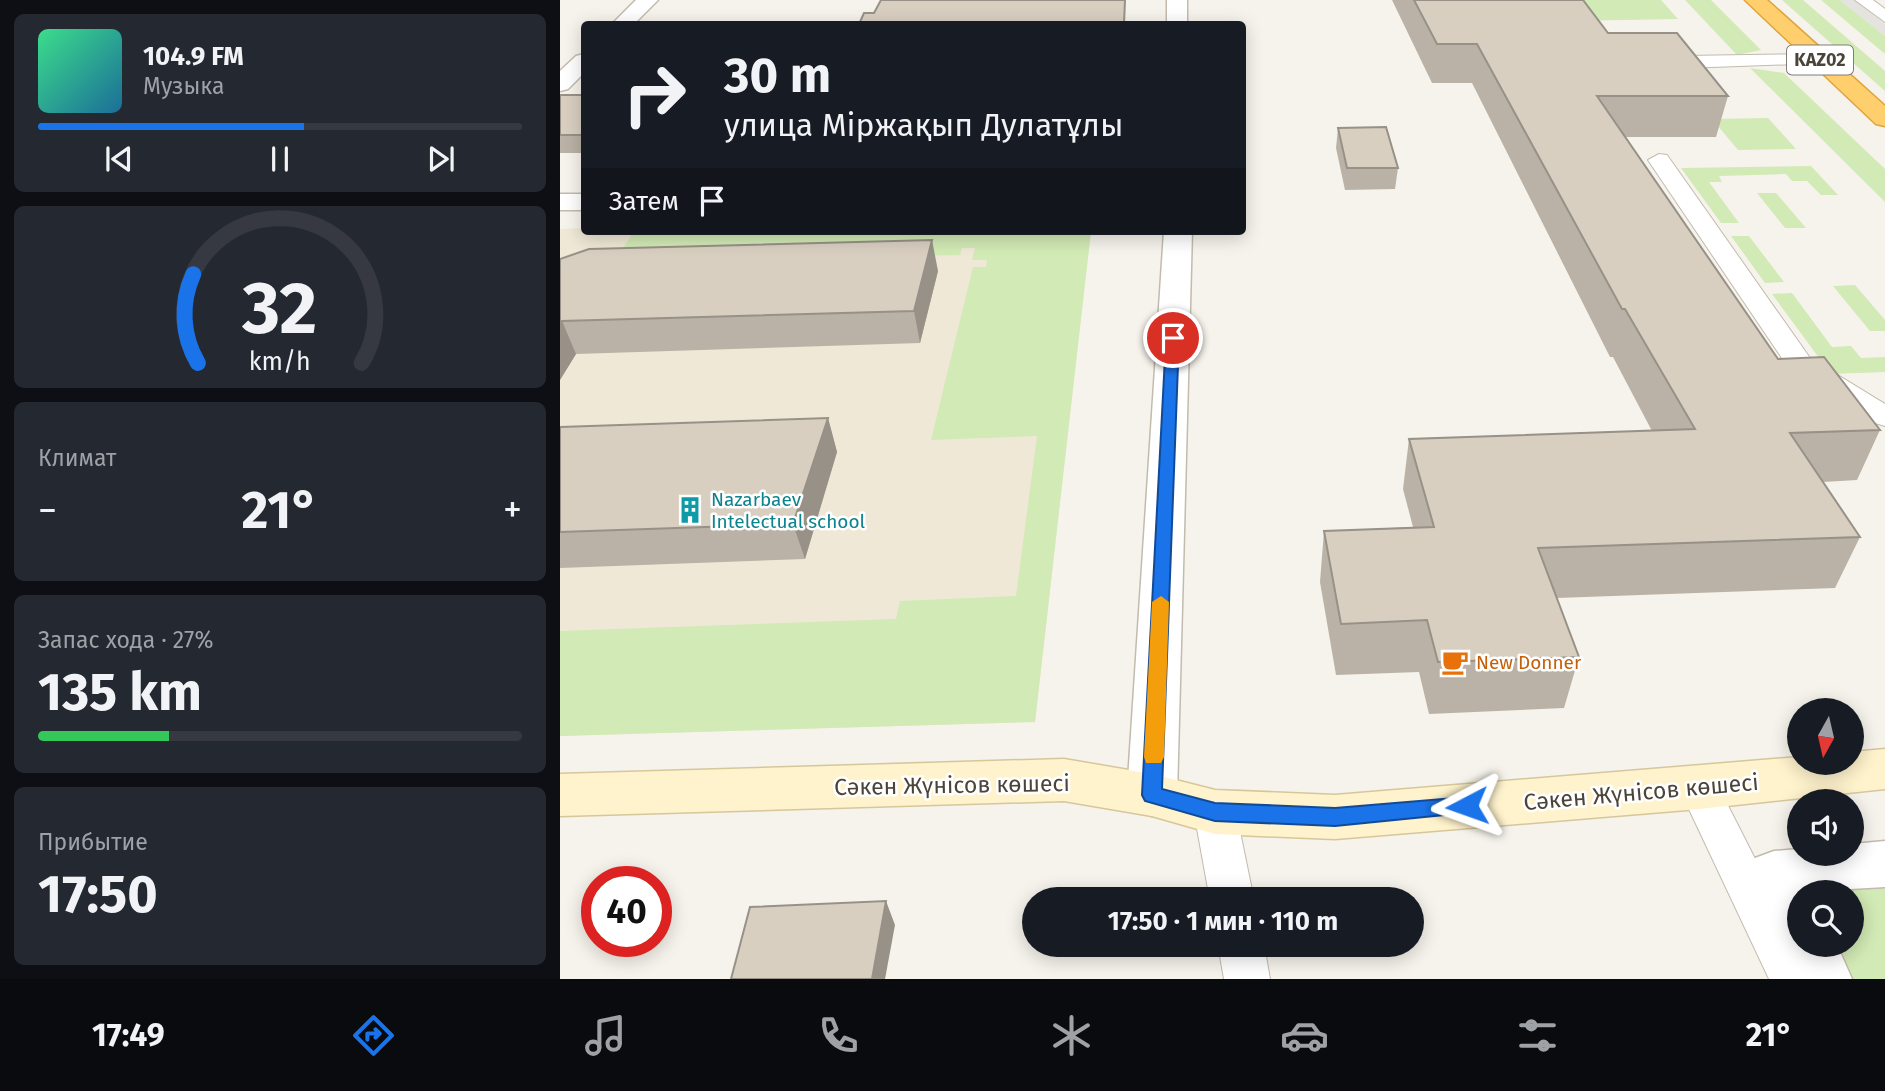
<!DOCTYPE html>
<html lang="ru">
<head>
<meta charset="utf-8">
<style>
	:root { --surface:#171b24; --page:#242831; --text:#f1f3f6; --muted:#9ea1a6; --line:#363941; --accent:#1a73e8 }
	body { margin:0; font-family:"Fira Sans",sans-serif; background:var(--page); color:var(--text); height:100vh; display:flex; flex-direction:column; font-size:26px; white-space:nowrap }
	* { box-sizing:border-box; margin:0 }
	p { font-size:23px; color:var(--muted) }
	.icon { flex:none; width:38px; height:38px; fill:none; stroke:currentColor; stroke-width:2; stroke-linecap:round; stroke-linejoin:round }
	.map { position:relative; flex:1; overflow:hidden }
	.details { display:flex; flex-direction:column; gap:14px; padding:14px; background:#0d0f14; width:560px }
	.details>* { flex:none }
	.banner { position:absolute; left:21px; top:21px; width:665px; height:214px; border-radius:7px; box-shadow:0 4px 18px #0003; background:#171b24; color:var(--text); overflow:hidden }
	.needle { width:46px; rotate:188deg }
	.buttons { position:absolute; left:1227px; top:698px; display:grid; gap:14px }
	.buttons a { display:grid; place-items:center; width:77px; height:77px; border-radius:50%; background:var(--surface); box-shadow:0 4px 18px #0003; font-size:35px }
	.speed { position:absolute; left:21px; top:866px; display:flex; gap:14px; font-size:35px; font-weight:700; text-align:center }
	.speed>* { display:grid; place-content:center; width:91px; height:91px; border-radius:50%; background:var(--surface); box-shadow:0 4px 18px #0003; line-height:1 }
	.speed .limit { border:10px solid #d22; background:#fff; color:#111 }
	.pin { position:absolute; display:grid; place-items:center; width:60px; height:60px; color:#fff; margin:-30px; border:4px solid #fff; border-radius:50%; box-shadow:0 2px 7px #0007 }
	.me { position:absolute; width:77px; margin:-38px; rotate:266deg; stroke-linejoin:round; filter:drop-shadow(0 0 5px #0008) }
	.turn { display:flex; align-items:center; gap:24px; height:147px; padding:0 28px; font-size:32px }
	.turn .icon { width:91px; height:91px; stroke-width:2.5 }
	.turn b { display:block; font-size:49px; line-height:60px }
	.then { display:flex; align-items:center; height:66px; padding:0 28px; background:#0003; gap:14px; font-size:26px }
	.big { font-size:52px; font-weight:700; line-height:1.1 }
	.details .card { flex:1; display:flex; flex-direction:column; justify-content:center; gap:10px; min-width:0; padding:0 24px; border-radius:10px; background:var(--page) }
	.details .dial { align-items:center; gap:0 }
	.dial svg { height:182px; overflow:visible; fill:none; stroke:var(--line); stroke-width:7; stroke-linecap:round; text-anchor:middle }
	.dial text { fill:var(--text); stroke:none }
	.song { display:flex; align-items:center; gap:21px }
	.cover { width:84px; height:84px; border-radius:10px; background:linear-gradient(135deg,hsl(150 70% 55%),hsl(200 70% 35%)) }
	.played { height:7px; border-radius:4px; background:linear-gradient(90deg,var(--accent) 55%,var(--line) 55%) }
	.keys { display:flex; justify-content:space-around; direction:ltr }
	.heat { display:flex; justify-content:space-between; align-items:center; font-size:38px; direction:ltr }
	.charge { height:10px; border-radius:5px; background:linear-gradient(90deg,#34c759 27%,var(--line) 0) }
	.trip { position:absolute; left:462px; top:887px; width:402px; height:70px; border-radius:35px; background:var(--surface); box-shadow:0 4px 18px #0003; font-weight:700; line-height:70px; text-align:center }
	.tab-bar { display:flex; height:112px; justify-content:space-around; align-items:center; background:#090b0e; color:var(--muted) }
	.tab-bar .icon { width:49px; height:49px }
	.tab-bar .active { color:var(--accent) }
	.tab-bar b { font-size:32px; color:var(--text) }
	main { display:flex; flex:1; min-height:0 }
	.map>svg:first-child { display:block }
</style>
</head>
<body>
<main>
<section class="details">
<div class="card">
<div class="song"><i class="cover"></i><div><b>104.9 FM</b><p>Музыка</p></div></div>
<div class="played"></div>
<div class="keys"><svg class="icon" aria-label="previous" viewBox="0 0 24 24"><path d="M18 5L8 12l10 7zM5 5v14"/></svg><svg class="icon" aria-label="pause" viewBox="0 0 24 24"><path d="M8 5v14M16 5v14"/></svg><svg class="icon" aria-label="next" viewBox="0 0 24 24"><path d="M6 5l10 7-10 7zM19 5v14"/></svg></div>
</div>
<div class="card dial"><svg viewBox="0 0 100 80">
<path d="M14 69A42 42 0 1 1 86 69"/>
<path d="M14 69A42 42 0 0 1 12 30" stroke="#1a73e8"/>
<text x="50" y="56" font-size="32" font-weight="700">32</text>
<text x="50" y="72" font-size="11">km/h</text>
</svg></div>
<div class="card"><p>Климат</p>
<div class="heat"><a>−</a><b class="big">21°</b><a>+</a></div>
</div>
<div class="card"><p>Запас хода · 27%</p><b class="big">135 km</b><div class="charge"></div></div>
<div class="card"><p>Прибытие</p><b class="big">17:50</b></div>
</section>
<div class="map">
<svg width="1325" height="979" viewBox="0 0 1325 979">
	<rect width="100%" height="100%" fill="#f6f3ec"/>
	<path fill="#efe8d6" d="M 24,228 L 24,231 L 531,231 L 475,722 L 0,736 L 0,229 Z"/>
	<g fill="#d2eab5">
		<path d="M 952,0 L 1101,0 L 1118,19 L 957,22 Z"/>
		<path d="M 1125,0 L 1151,0 L 1201,50 L 1177,55 Z"/>
		<path d="M 1222,0 L 1243,0 L 1325,71 L 1325,91 Z"/>
		<path d="M 1261,0 L 1280,0 L 1325,36 L 1325,54 Z"/>
		<path d="M 1190,68 L 1224,73 L 1325,169 L 1325,202 Z"/>
		<path d="M 1208,118 L 1236,149 L 1178,150 L 1152,119 Z"/>
		<path d="M 1251,166 L 1278,195 L 1261,195 L 1247,181 L 1232,181 L 1226,174 L 1159,176 L 1162,182 L 1149,182 L 1179,223 L 1161,223 L 1121,168 Z"/>
		<path d="M 1197,193 L 1216,193 L 1246,228 L 1225,228 Z"/>
		<path d="M 74,231 L 531,231 L 475,722 L 0,736 L 0,631 L 336,619 L 340,601 L 456,596 L 477,436 L 371,440 L 413,267 L 426,267 L 427,260 L 412,260 L 415,248 L 402,248 L 400,255 L 71,262 L 61,251 Z"/>
		<path d="M 1171,236 L 1189,236 L 1224,282 L 1205,283 Z"/>
		<path d="M 1295,285 L 1325,320 L 1325,331 L 1310,331 L 1273,286 Z"/>
		<path d="M 1232,293 L 1272,347 L 1291,346 L 1301,358 L 1325,357 L 1325,372 L 1271,374 L 1212,294 Z"/>
		<path d="M 1325,880 L 1325,979 L 1289,979 L 1271,945 L 1292,945 L 1292,892 L 1244,892 L 1242,887 Z"/>
	</g>
	<path fill="#e5e3e0" d="M 1280,0 L 1295,0 L 1325,24 L 1325,36 Z"/>
	<g fill="none" stroke-linecap="round" stroke-linejoin="round">
		<defs>
			<g id="lane">
				<path d="M 1295,0 L 1313,0 L 1325,9 L 1325,22 Z"/>
				<path d="M 1260,54 L 1266,55 L 1269,59 L 1266,63 L 1124,68 L 1115,62 L 1124,56 Z"/>
				<path d="M 1099,154 L 1107,155 L 1250,358 L 1325,404 L 1325,426 L 1315,423 L 1230,370 L 1088,160 Z"/>
				<path d="M 1139,771 L 1153,776 L 1256,979 L 1209,979 L 1119,788 L 1125,776 Z"/>
				<path d="M 655,794 L 670,799 L 676,812 L 694,900 L 650,900 L 634,812 L 640,799 Z"/>
				<path d="M 658,945 L 704,945 L 710,979 L 664,979 Z"/>
			</g>
			<g id="street">
				<path d="M 76,0 L 98,0 L 74,24 L 52,24 Z"/>
				<rect x="607" y="0" width="20" height="24"/>
				<path d="M 24,54 L 24,73 L 8,89 L 0,91 L 0,71 L 16,56 Z"/>
				<rect x="0" y="194" width="24" height="16"/>
				<path d="M 604,231 L 632,231 L 617,795 L 610,810 L 592,816 L 574,810 L 567,795 Z"/>
				<path d="M 1325,841 L 1325,887 L 1239,892 L 1239,945 L 1277,945 L 1292,979 L 1235,979 L 1188,875 L 1195,858 L 1214,851 L 1239,849 L 1239,854 L 1292,854 L 1292,844 Z"/>
			</g>
			<path id="secondary" d="M 1325,749 L 1325,789 L 1139,809 L 775,839 L 655,834 L 592,816 L 504,801 L 0,816 L 0,774 L 504,759 L 592,774 L 655,790 L 775,795 L 1239,757 L 1239,763 L 1292,763 L 1292,752 Z"/>
			<path id="highway" d="M 1185,0 L 1207,0 L 1325,106 L 1325,126 L 1316,124 Z"/>
		</defs>
		<use href="#lane" stroke="#c2bbae" stroke-width="2"/>
		<use href="#street" stroke="#c2bbae" stroke-width="3"/>
		<use href="#secondary" stroke="#d6c79b" stroke-width="3"/>
		<use href="#highway" stroke="#e0a43c" stroke-width="3"/>
		<use href="#lane" fill="#fff" fill-rule="evenodd"/>
		<use href="#street" fill="#fff" fill-rule="evenodd"/>
		<use href="#secondary" fill="#fff3cd" fill-rule="evenodd"/>
		<use href="#highway" fill="#ffcf6e" fill-rule="evenodd"/>
	</g>
	<g fill="#bab2a6">
		<path d="M 832,0 L 1023,0 L 1048,33 L 1168,96 L 1156,137 L 1065,137 L 1218,359 L 1320,430 L 1297,480 L 1263,482 L 1300,537 L 1275,588 L 997,598 L 1019,657 L 1004,708 L 869,714 L 859,672 L 776,675 L 760,582 L 764,531 L 853,527 L 843,489 L 849,439 L 1092,431 L 1053,357 L 1050,357 L 912,83 L 872,83 Z"/>
		<rect x="0" y="95" width="24" height="58"/>
		<path d="M 778,128 L 838,168 L 835,189 L 785,190 L 776,148 Z"/>
		<path d="M 0,259 L 378,271 L 360,343 L 16,354 L 0,380 Z"/>
		<path d="M 268,418 L 277,452 L 245,559 L 0,568 L 0,427 Z"/>
	</g>
	<g fill="#979187">
		<path d="M 372,240 L 378,271 L 360,343 L 354,311 Z"/>
		<path d="M 2,321 L 16,354 L 0,380 L 0,324 Z"/>
		<path d="M 268,418 L 277,452 L 245,559 L 233,524 Z"/>
		<path d="M 326,901 L 335,925 L 325,979 L 312,979 Z"/>
	</g>
	<g fill="#d8cfc1" stroke="#979187" stroke-width="2">
		<path d="M 321,0 L 565,0 L 564,24 L 299,24 L 304,13 L 314,13 Z"/>
		<path d="M 854,0 L 1023,0 L 1048,33 L 1117,33 L 1168,96 L 1037,96 L 1218,359 L 1264,357 L 1320,430 L 1230,433 L 1300,537 L 978,548 L 1019,657 L 878,662 L 867,620 L 781,624 L 764,531 L 874,527 L 849,439 L 1135,429 L 1065,309 L 1062,309 L 917,44 L 877,44 Z"/>
		<rect x="0" y="95" width="24" height="40"/>
		<path d="M 826,127 L 838,168 L 787,168 L 778,128 Z"/>
		<path d="M 372,240 L 354,311 L 2,321 L 0,324 L 0,259 L 29,249 Z"/>
		<path d="M 268,418 L 233,524 L 0,532 L 0,427 Z"/>
		<path d="M 326,901 L 312,979 L 171,979 L 190,907 Z"/>
	</g>
	<path fill="#1a73e8" stroke="#114b97" stroke-width="2" d="M 613,334 L 619,338 L 602,789 L 655,803 L 775,808 L 907,797 L 914,799 L 917,806 L 914,812 L 775,826 L 655,821 L 585,801 L 582,795 L 606,338 Z"/>
	<path fill="#f59e0b" d="M 601,596 L 609,602 L 604,757 L 601,763 L 586,763 L 584,757 L 592,602 Z"/>
	<defs>
		<symbol id="building-bare" viewBox="-9 -9 18 18"><path d="M-4-6H4V6H1V3H-1V6H-4ZM-2.5-4.3h1.7v1.8h-1.7ZM.8-4.3h1.7v1.8H.8ZM-2.5-1h1.7V.8h-1.7ZM.8-1h1.7V.8H.8Z" fill="#0f9aa8" stroke="#fff" stroke-width="2.5" paint-order="stroke"/></symbol>
		<symbol id="cafe-bare" viewBox="-9 -9 18 18"><path d="M-5.5-4.5H6V0H3Q3 3.5 0 3.5H-2.5Q-5.5 3.5-5.5 0ZM3-3.2v2h1.7v-2ZM-6 4.5H4V6H-6Z" fill="#e8710a" stroke="#fff" stroke-width="2.5" paint-order="stroke"/></symbol>
	</defs>
	<g fill-rule="evenodd">
		<use href="#building-bare" x="111" y="491" width="38" height="38"/>
		<use href="#cafe-bare" x="876" y="643" width="38" height="38"/>
	</g>
	<g text-anchor="middle" stroke-width="5" stroke-linejoin="round" paint-order="stroke">
		<rect fill="#fff" stroke="#817c74" stroke-width="2" x="1227" y="45.5" width="66" height="29" rx="5"/>
		<g font-size="18" font-weight="bold" fill="#4b4439">
			<text x="1260" y="66">KАZ02</text>
		</g>
		<g font-size="19" fill="#0d838f" stroke="#fff" text-anchor="start">
			<text x="151" y="506">Nazarbaev<tspan x="151" dy="22">Intelectual school</tspan></text>
		</g>
		<g font-size="19" fill="#c56008" stroke="#fff" text-anchor="start">
			<text x="916" y="669">New Donner</text>
		</g>
		<g font-size="23" fill="#4b4439" stroke="#fff">
			<text transform="translate(392 785) rotate(-1)" y="8">Сәкен Жүнісов көшесі</text>
			<text transform="translate(1081 792) rotate(-5)" y="8">Сәкен Жүнісов көшесі</text>
		</g>
	</g>
</svg>
<div class="buttons">
<a><svg class="needle" viewBox="-14 -14 28 28"><path d="M0-13l5 13h-10z" fill="#e53935"/><path d="M0 13l5-13h-10z" fill="#9ea1a6"/></svg></a>
<a><svg class="icon" aria-label="sound" viewBox="0 0 24 24"><path d="M4 9h4l5-4v14l-5-4H4zM17 9q2 3 0 6"/></svg></a>
<a><svg class="icon" aria-label="search" viewBox="0 0 24 24"><circle cx="10" cy="10" r="6"/><path d="M15 15l6 6"/></svg></a>
</div>
<div class="speed"><div class="limit">40</div></div>
<div class="pin" style="left:613px;top:338px;background:#d93025"><svg class="icon" aria-label="arrive" viewBox="0 0 24 24"><path d="M6 21V4h12l-3 4 3 4H6"/></svg></div>
<svg class="me" style="left:907px;top:806px" viewBox="-20 -20 40 40"><path d="M0-17L14 15 0 8-14 15z" fill="#1a73e8" stroke="#fff" stroke-width="4"/></svg>
<div class="trip">17:50 · 1 мин · 110 m</div>
<div class="banner">
<div class="turn"><svg class="icon" aria-label="right" viewBox="0 0 24 24"><path d="M7 20v-9h11M14 6l5 5-5 5"/></svg><div><b>30 m</b>улица Міржақып Дулатұлы</div></div>
<div class="then">Затем<svg class="icon" aria-label="arrive" viewBox="0 0 24 24"><path d="M6 21V4h12l-3 4 3 4H6"/></svg></div>
</div>
</div>
</main>
<nav class="tab-bar">
<b>17:49</b>
<svg class="icon active" aria-label="directions" viewBox="0 0 24 24"><path d="M12 3l9 9-9 9-9-9zM9 14v-3h6M13 9l2 2-2 2"/></svg>
<svg class="icon" aria-label="music" viewBox="0 0 24 24"><path d="M9 18V5l10-2v13"/><circle cx="6" cy="18" r="3"/><circle cx="16" cy="16" r="3"/></svg>
<svg class="icon" aria-label="phone" viewBox="0 0 24 24"><path d="M5 4h4l2 5-3 2q2 4 5 5l2-3 5 2v4C11 20 4 13 5 4z"/></svg>
<svg class="icon" aria-label="climate" viewBox="0 0 24 24"><path d="M12 3v18M4 7l16 10M4 17L20 7"/></svg>
<svg class="icon" aria-label="car" viewBox="0 0 24 24"><path d="M5 17H2v-5l4-1 3-4h7l3 4 3 1v5h-3M9 17h6M6 11h13"/><circle cx="7" cy="17" r="2"/><circle cx="17" cy="17" r="2"/></svg>
<svg class="icon" aria-label="filters" viewBox="0 0 24 24"><path d="M4 7h16M4 17h16"/><circle cx="9" cy="7" r="2"/><circle cx="15" cy="17" r="2"/></svg>
<b>21°</b>
</nav>
</body>
</html>
